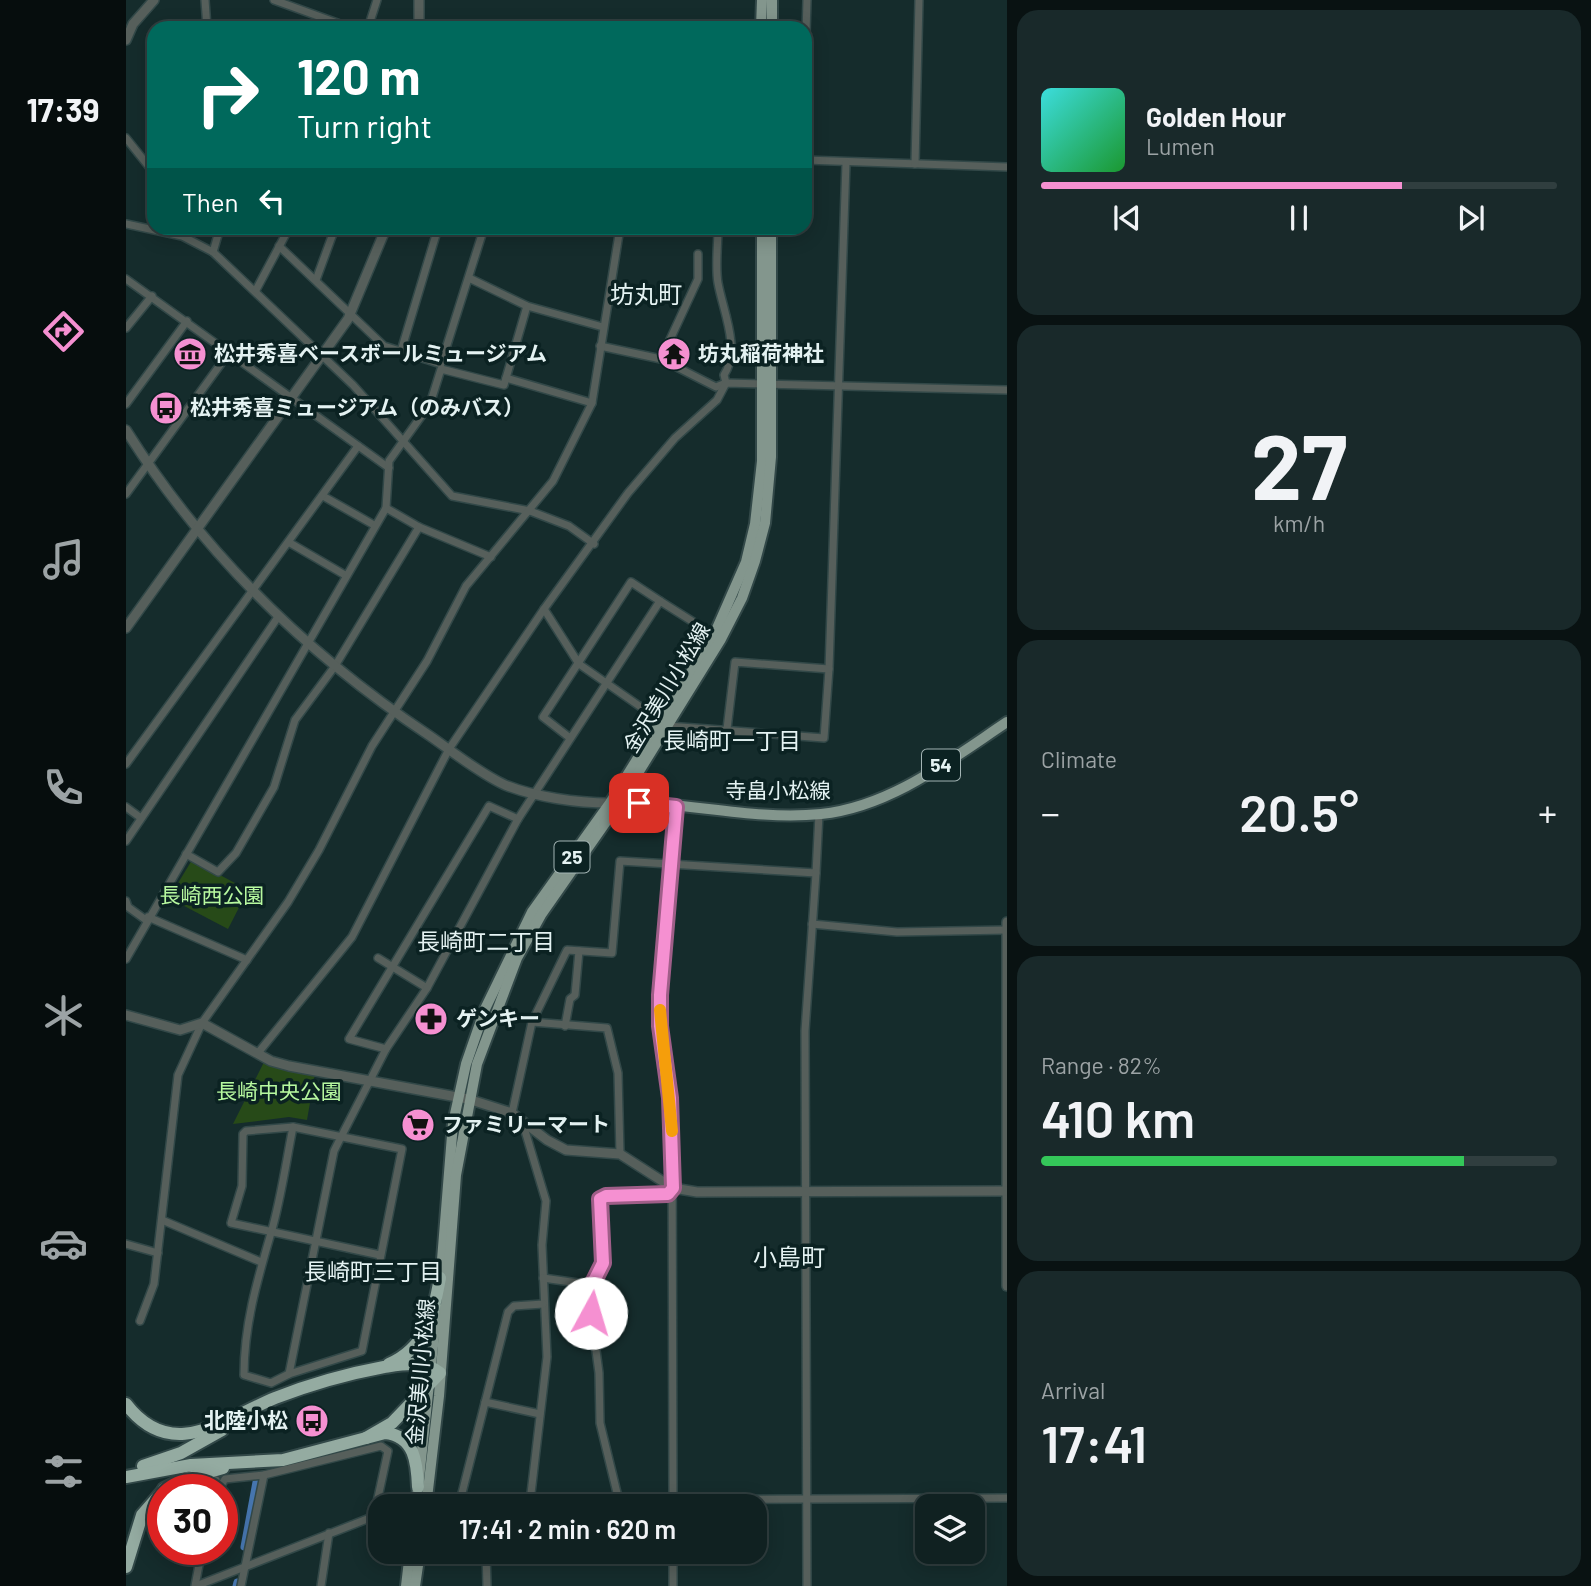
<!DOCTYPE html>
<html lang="en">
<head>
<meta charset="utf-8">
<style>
	:root { --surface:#102121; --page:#19292a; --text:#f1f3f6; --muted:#9ca3a5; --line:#303e3f; --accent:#f590d1 }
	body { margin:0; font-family:Barlow,"Noto Sans JP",sans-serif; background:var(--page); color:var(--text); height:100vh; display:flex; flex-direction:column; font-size:26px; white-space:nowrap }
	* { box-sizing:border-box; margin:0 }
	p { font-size:23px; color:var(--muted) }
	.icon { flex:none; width:38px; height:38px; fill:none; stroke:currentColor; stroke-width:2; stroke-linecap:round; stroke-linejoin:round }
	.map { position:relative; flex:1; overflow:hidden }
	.panel { display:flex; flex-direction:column; gap:10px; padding:10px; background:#091212; width:584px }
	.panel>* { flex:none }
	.top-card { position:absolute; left:21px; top:21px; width:665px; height:214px; border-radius:21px; box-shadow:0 4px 18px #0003,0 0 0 2px var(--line); background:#00695c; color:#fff; overflow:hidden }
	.controls { position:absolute; left:789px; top:1494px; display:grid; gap:14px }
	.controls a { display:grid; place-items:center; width:70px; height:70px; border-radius:14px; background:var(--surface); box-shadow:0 4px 18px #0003,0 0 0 2px var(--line); font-size:35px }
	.speed { position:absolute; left:21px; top:1474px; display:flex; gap:14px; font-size:35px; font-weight:700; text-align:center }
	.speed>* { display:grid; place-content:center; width:91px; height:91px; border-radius:50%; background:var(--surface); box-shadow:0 4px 18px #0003,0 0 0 2px var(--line); line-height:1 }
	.speed .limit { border:10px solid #d22; background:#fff; color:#111 }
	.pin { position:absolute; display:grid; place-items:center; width:60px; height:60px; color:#fff; margin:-30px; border-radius:14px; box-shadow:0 4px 10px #0006 }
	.me { position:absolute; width:77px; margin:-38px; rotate:6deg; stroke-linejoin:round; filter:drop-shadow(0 0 5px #0008) }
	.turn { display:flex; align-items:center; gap:24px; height:147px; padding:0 35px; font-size:32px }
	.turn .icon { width:91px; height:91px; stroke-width:2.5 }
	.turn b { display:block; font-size:49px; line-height:60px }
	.then { display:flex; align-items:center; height:66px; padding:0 35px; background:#0003; gap:14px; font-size:26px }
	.big { font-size:52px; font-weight:600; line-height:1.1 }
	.panel .widget { flex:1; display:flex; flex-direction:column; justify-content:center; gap:10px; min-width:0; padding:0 24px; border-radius:21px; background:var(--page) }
	.panel .dial { align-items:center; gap:0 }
	.dial b { font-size:91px; line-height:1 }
	.song { display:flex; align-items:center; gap:21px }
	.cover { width:84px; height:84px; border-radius:10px; background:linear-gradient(135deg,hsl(180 70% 55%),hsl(130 70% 35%)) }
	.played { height:7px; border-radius:4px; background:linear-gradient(90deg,var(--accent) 70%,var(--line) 70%) }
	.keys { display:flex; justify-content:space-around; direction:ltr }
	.heat { display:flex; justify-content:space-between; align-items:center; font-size:38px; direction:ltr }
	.charge { height:10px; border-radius:5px; background:linear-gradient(90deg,#34c759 82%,var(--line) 0) }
	.trip { position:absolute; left:242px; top:1494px; width:399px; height:70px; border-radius:21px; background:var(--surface); box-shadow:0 4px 18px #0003,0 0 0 2px var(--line); font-weight:600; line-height:70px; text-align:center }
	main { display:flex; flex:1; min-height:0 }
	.dock { display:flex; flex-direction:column; width:126px; justify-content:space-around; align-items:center; background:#060d0d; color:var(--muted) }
	.dock .icon { width:49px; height:49px }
	.dock .selected { color:var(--accent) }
	.dock b { font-size:32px; color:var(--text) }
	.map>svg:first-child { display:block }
</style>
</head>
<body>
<main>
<nav class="dock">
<b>17:39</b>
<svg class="icon selected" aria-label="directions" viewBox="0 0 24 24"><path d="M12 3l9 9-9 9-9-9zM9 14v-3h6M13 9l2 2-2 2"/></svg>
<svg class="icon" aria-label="music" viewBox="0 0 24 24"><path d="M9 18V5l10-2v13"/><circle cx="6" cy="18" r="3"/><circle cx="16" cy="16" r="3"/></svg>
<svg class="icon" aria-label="phone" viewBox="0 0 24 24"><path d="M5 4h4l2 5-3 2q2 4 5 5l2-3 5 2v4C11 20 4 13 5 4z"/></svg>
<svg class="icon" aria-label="climate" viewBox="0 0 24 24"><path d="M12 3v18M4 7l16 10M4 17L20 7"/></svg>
<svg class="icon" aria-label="car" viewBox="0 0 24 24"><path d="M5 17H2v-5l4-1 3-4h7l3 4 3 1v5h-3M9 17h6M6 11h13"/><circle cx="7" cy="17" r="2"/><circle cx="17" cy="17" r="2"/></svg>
<svg class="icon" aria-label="filters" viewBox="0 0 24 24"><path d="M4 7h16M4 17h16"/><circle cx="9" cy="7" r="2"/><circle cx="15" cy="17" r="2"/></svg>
</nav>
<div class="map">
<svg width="881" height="1586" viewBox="0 0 881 1586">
	<rect width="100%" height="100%" fill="#152c2c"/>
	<g fill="#274a18">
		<path d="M 66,860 L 122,890 L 102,929 L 43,898 Z"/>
		<path d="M 138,1062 L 189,1074 L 181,1120 L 163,1117 L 107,1124 Z"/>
	</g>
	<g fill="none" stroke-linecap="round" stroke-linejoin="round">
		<g stroke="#4675ae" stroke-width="7">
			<path d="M 118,1547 L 130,1482"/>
			<path d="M 110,1586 L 111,1582"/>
		</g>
		<defs>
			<g id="minor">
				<path d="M 79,0 L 81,28"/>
				<path d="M 148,0 L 225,28"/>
				<path d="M 242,28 L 251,0"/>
				<path d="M 679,67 L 681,0"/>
				<path d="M 0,138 L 28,173"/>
				<path d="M 679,160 L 881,167"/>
				<path d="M 789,164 L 793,0"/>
				<path d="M 0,224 L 56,236 L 87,252 L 227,385 L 326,496 L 404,511 L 443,526 L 468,544"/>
				<path d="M 153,246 L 258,346 L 315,364 L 358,228"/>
				<path d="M 87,252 L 94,228"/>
				<path d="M 343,278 L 401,306 L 477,327"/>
				<path d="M 0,279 L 263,468"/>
				<path d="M 190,280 L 209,228"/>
				<path d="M 130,290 L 163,228"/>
				<path d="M 0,328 L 26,296"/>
				<path d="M 474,346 L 535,359 L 590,387 L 600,383 L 881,390"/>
				<path d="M 275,351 L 312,228"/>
				<path d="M 535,359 L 572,279 L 572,254"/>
				<path d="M 380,378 L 466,403"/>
				<path d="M 0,404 L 61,321"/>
				<path d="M 0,494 L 102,354"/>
				<path d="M 197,496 L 248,525"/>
				<path d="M 260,508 L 293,527 L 365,557"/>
				<path d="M 164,543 L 219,575"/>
				<path d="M 418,609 L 453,664 L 542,726 L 698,738 L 703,669 L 720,163"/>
				<path d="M 601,729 L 609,662 L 703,669"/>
				<path d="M 444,738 L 417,717 L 505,582 L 534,601"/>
				<path d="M 0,764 L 232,446"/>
				<path d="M 0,807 L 15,818"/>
				<path d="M 0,841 L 152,617"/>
				<path d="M 60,854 L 92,872 L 110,853 L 148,787 L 169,720 L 209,666 L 293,527"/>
				<path d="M 0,901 L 2,907 L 20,920"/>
				<path d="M 22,917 L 121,960"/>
				<path d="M 686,924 L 771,932 L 880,930"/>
				<path d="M 252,958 L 301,988"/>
				<path d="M 0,959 L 260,508 L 263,461 L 304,404 L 315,369 L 378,385 L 401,306"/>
				<path d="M 406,1022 L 481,1028 L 492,1073 L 494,1154"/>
				<path d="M 439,1026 L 444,999 L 449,995 L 453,951"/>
				<path d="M 260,1049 L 223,1039 L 363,806 L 392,819"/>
				<path d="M 132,1053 L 226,937 L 323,749 L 418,609 L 502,493 L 549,438 L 591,400 L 600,383 L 598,375 C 615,349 597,311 592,283 C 589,266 592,245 592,228"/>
				<path d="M 386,1113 L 406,1022 L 441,950 L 486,953 L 494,861 L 690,873 L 693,814"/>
				<path d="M 397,1124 L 420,1201 L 416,1245 L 421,1357 L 404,1502"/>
				<path d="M 36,1220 L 135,1262"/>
				<path d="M 0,1244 L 32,1253"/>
				<path d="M 254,1255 L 105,1223 L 116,1186 L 117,1134 L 120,1131 L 167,1127 L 276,1149 L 236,1351 L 163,1374 L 208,1151 L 215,1137 L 260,1049 L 301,988 L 392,819 L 534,601 L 588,635"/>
				<path d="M 417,1278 L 466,1285"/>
				<path d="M 14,1321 L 28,1284 L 52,1075 L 76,1023 L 162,902 L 193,850 L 246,746 L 301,661 L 340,586 L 427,481 L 466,403 L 494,228"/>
				<path d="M 163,1374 L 145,1383 L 118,1375 C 118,1325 131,1281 145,1233 C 155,1199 160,1162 167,1127"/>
				<path d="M 359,1402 L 414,1414"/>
				<path d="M 88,1489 L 90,1480"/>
				<path d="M 93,1489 L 99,1479 L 138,1475 L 255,1446 L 262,1451 L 248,1516"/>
				<path d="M 334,1501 L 382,1312 L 388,1306 L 417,1304"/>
				<path d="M 493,1501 L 474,1423 L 473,1373 L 465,1313 L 466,1285 L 477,1263 L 474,1199 L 480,1196 L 542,1194 L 547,1188"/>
				<path d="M 277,1507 L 301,1501 L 881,1498"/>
				<path d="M 547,1507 L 546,1126 C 543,1082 534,1039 534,995 L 550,807"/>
				<path d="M 360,1552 L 361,1586"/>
				<path d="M 547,1552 L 547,1586"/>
				<path d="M 69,1586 L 76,1549"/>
				<path d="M 70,1586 L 254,1514"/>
				<path d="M 115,1586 L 138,1475"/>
				<path d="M 195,1586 L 203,1533"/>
				<path d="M 681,1586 L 679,1031 L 690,873"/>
			</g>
			<g id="tertiary">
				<path d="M 293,0 L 293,28"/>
				<path d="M 0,40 L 7,24 L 28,0"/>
				<path d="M 0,430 C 78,554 182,655 304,736 C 327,752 353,773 379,785 C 409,797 451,803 484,803"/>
				<path d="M 0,628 L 222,319 L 260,228"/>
				<path d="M 881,922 L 881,1286"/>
				<path d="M 0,1015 L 54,1030 L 76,1023 L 145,1061 L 163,1066 L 342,1099 L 386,1113 L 421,1140 L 440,1150 L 494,1154 L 547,1188 L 571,1192 L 881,1191"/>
			</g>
			<g id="primary">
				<path d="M 646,0 L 646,28"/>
				<path d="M 635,28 L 636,0"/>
				<path d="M 491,802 C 559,801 627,821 695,814 C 764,807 824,760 881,722"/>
				<path d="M 314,1285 L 327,1123 L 340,1064 L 359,1009 L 406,912 L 484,803 L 588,635 L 620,562 L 629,524 L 636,461 L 636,228"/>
				<path d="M 290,1507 L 311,1308"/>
				<path d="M 300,1507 L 313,1396 L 330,1175 L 351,1064 L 391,958 L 415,915 L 494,802 L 595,639 L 616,598 L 629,561 L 639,523 L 645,457 L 645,228"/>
				<path d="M 280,1586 L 284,1552"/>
				<path d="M 289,1586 L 294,1552"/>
			</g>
			<g id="motorway">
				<path d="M 263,1364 C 301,1347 307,1315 314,1278"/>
				<path d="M 0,1404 C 46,1464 98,1419 149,1398 C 185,1384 220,1374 258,1367 C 278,1364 298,1360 314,1373 L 266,1423 L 240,1438"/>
				<path d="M 17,1466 L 55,1453 L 96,1430"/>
				<path d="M 0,1477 L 65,1465 L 157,1460 L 259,1433 C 289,1436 291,1463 292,1487"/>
				<path d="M 38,1489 L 59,1479 L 97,1468"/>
				<path d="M 0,1567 L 16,1515 L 37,1491"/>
			</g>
		</defs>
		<use href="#minor" stroke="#324848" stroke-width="10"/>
		<use href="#tertiary" stroke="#324848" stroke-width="12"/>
		<use href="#primary" stroke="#324848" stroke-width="14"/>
		<use href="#motorway" stroke="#324848" stroke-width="16"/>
		<use href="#minor" stroke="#565f5b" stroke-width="7"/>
		<use href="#tertiary" stroke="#565f5b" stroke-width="9"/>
		<use href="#primary" stroke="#83968d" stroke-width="10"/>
		<use href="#motorway" stroke="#94aba1" stroke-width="12"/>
	</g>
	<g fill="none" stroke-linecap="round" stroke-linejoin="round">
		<defs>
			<path id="route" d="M 465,1313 L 466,1285 L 477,1263 L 474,1199 L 480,1196 L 542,1194 L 547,1188 L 544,1098 L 534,1026 L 534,995 L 550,807 L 513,803"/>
		</defs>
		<use href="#route" stroke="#9f5e88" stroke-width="18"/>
		<use href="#route" stroke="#f590d1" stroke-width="12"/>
		<path stroke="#f59e0b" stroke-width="12" d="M 534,1010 L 546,1131"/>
	</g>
	<defs>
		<symbol id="museum-disc" viewBox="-11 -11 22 22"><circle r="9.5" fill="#f590d1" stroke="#0b2222"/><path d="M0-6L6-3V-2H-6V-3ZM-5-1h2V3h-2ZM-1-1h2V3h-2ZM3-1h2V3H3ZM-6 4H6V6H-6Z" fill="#111"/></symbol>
		<symbol id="temple-disc" viewBox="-11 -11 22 22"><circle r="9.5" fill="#f590d1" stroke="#0b2222"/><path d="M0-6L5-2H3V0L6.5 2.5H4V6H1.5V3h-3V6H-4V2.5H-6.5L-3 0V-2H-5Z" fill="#111"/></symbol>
		<symbol id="bus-disc" viewBox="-11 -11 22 22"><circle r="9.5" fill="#f590d1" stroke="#0b2222"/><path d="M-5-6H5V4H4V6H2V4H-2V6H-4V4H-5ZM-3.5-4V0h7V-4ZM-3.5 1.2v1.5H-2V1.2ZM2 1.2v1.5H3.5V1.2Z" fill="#111"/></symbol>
		<symbol id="pharmacy-disc" viewBox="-11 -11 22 22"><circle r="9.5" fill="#f590d1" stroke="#0b2222"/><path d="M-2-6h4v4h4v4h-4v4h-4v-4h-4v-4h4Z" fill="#111"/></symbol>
		<symbol id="supermarket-disc" viewBox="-11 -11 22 22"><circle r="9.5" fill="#f590d1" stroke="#0b2222"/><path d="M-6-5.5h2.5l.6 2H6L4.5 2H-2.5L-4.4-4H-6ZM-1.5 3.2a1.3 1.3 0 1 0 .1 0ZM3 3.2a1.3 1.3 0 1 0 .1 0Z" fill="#111"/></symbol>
	</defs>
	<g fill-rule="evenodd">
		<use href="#museum-disc" x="45" y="335" width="38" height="38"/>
		<use href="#temple-disc" x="529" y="335" width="38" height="38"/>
		<use href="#bus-disc" x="21" y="389" width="38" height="38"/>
		<use href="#pharmacy-disc" x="286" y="1000" width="38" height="38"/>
		<use href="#supermarket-disc" x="273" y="1106" width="38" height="38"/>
		<use href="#bus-disc" x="167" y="1402" width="38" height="38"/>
	</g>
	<g text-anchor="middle" stroke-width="7" stroke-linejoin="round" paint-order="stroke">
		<g fill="#0b2222" stroke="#a3b4b4" stroke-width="2">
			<rect x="796" y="749.5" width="38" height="31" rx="5"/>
			<rect x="428.5" y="841.5" width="35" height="31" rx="5"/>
		</g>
		<g font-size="19" font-weight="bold" fill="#e4f2f2">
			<text x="815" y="772">54</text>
			<text x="446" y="864">25</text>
		</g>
		<g font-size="21" font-weight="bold" fill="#e4f2f2" stroke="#0b2222" text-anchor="start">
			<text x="88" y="361">松井秀喜ベースボールミュージアム</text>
			<text x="572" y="361">坊丸稲荷神社</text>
			<text x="64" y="415">松井秀喜ミュージアム（のみバス）</text>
			<text x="330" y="1026">ゲンキー</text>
			<text x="316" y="1132">ファミリーマート</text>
			<text x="162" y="1428" text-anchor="end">北陸小松</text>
		</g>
		<g font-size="21" fill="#e4f2f2" stroke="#0b2222">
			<text transform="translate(541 688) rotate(-59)" y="7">金沢美川小松線</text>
			<text x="652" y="798">寺畠小松線</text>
			<text transform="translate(295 1372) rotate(-85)" y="7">金沢美川小松線</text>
		</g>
		<g font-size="21" fill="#b7f89f" stroke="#0b2222">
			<text x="86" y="903">長崎西公園</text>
			<text x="153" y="1099">長崎中央公園</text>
		</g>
		<g font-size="23" fill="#e4f2f2" stroke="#0b2222">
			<text x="606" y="749">長崎町一丁目</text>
			<text x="360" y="950">長崎町二丁目</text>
			<text x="247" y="1280">長崎町三丁目</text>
		</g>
		<g font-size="24" fill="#e4f2f2" stroke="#0b2222">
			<text x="520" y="303">坊丸町</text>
			<text x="663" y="1266">小島町</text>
		</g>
	</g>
</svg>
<div class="controls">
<a><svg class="icon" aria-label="layers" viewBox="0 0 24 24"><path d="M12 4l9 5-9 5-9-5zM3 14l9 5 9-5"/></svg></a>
</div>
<div class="speed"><div class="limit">30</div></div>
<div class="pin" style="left:513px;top:803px;background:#d93025"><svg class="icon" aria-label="arrive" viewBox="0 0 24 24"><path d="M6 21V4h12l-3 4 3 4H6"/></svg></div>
<svg class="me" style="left:465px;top:1313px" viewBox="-20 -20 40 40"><circle r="19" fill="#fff"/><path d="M0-13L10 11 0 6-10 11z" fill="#f590d1"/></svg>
<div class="trip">17:41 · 2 min · 620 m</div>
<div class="top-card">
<div class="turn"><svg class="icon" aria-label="right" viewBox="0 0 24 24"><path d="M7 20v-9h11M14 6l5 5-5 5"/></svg><div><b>120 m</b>Turn right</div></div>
<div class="then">Then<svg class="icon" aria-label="left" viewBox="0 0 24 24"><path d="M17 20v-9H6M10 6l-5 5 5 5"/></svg></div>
</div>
</div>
<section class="panel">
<div class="widget">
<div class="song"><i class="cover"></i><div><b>Golden Hour</b><p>Lumen</p></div></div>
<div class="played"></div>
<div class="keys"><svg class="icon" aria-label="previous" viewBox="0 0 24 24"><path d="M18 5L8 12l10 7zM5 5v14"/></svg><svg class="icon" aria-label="pause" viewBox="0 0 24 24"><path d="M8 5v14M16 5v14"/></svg><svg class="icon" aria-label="next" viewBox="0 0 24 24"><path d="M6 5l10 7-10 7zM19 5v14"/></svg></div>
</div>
<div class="widget dial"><b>27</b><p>km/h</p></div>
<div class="widget"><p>Climate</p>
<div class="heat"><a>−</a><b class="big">20.5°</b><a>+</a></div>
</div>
<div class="widget"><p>Range · 82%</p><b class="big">410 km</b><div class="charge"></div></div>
<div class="widget"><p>Arrival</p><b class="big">17:41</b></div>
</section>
</main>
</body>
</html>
